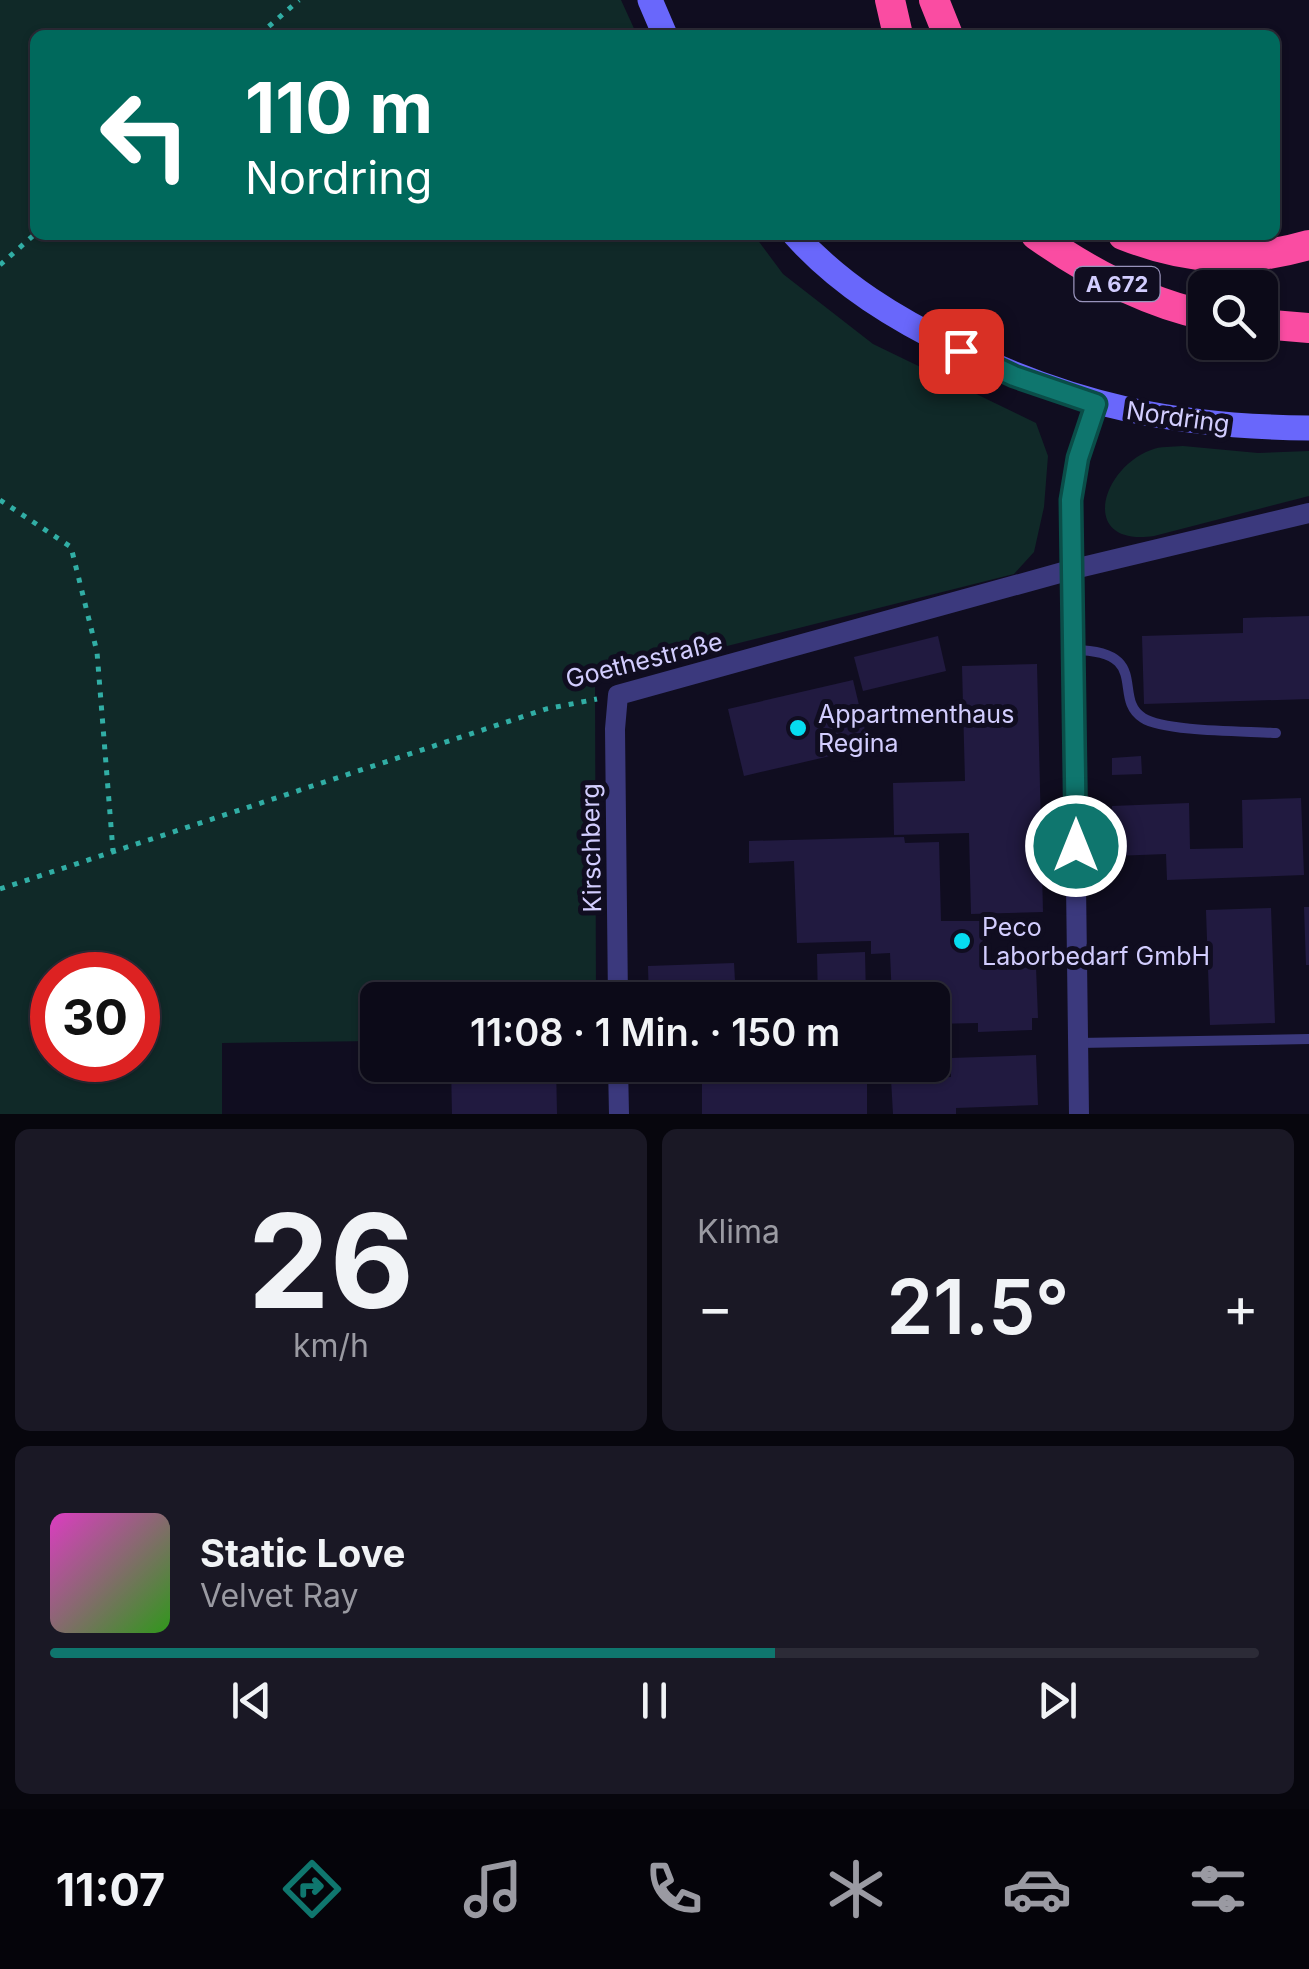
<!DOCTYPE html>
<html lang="de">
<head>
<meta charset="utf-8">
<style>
	:root { --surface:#0c0a18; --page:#1a1825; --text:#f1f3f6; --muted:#9a9aa2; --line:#2c2b37; --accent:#0f766e }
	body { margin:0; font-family:Inter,sans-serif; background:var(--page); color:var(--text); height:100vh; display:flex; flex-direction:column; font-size:38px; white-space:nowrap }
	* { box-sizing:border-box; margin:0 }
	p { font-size:32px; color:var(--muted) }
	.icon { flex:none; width:55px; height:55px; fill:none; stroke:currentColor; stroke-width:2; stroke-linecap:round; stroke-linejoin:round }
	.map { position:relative; height:1114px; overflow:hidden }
	.side { display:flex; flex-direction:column; gap:15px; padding:15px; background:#07060d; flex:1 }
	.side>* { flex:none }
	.guide { position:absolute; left:30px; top:30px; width:1250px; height:210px; border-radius:15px; box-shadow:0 2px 8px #0004,0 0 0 2px var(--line); background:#00695c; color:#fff; overflow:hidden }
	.fabs { position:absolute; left:1188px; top:270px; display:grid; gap:20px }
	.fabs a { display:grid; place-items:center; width:90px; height:90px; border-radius:15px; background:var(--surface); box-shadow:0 2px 8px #0004,0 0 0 2px var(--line); font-size:50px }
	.speed { position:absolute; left:30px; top:952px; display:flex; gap:20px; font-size:50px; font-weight:700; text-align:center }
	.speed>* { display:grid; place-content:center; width:130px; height:130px; border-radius:50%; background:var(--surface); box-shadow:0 2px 8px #0004,0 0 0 2px var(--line); line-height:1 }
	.speed .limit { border:15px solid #d22; background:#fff; color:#111 }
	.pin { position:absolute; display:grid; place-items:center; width:85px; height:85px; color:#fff; margin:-42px; border-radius:20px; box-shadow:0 5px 15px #0006 }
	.me { position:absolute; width:110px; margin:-55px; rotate:0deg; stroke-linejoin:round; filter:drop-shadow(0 0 8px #0008) }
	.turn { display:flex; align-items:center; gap:35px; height:210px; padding:0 50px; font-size:45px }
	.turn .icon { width:130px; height:130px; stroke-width:2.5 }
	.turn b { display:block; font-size:70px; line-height:85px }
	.big { font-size:75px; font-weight:600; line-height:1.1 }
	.side .widget { flex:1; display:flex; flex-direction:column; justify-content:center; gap:15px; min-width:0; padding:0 35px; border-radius:15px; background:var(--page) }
	.side .dial { align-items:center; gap:0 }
	.dial b { font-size:130px; line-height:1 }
	.song { display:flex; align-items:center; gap:30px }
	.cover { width:120px; height:120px; border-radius:15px; background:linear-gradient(135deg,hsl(310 70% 55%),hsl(110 70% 35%)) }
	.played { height:10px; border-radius:5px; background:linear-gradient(90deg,var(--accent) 60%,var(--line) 60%) }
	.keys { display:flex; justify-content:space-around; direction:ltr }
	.heat { display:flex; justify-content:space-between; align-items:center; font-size:55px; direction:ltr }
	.side .tiles { flex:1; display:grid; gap:15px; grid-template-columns:1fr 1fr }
	.widget:last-child { grid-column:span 2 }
	.trip { position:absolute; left:360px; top:982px; width:590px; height:100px; border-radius:15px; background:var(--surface); box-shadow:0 2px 8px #0004,0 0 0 2px var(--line); font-weight:600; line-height:100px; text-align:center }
	.menu { display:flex; height:160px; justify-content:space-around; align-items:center; background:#05040a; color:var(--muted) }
	.menu .icon { width:70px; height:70px }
	.menu .on { color:var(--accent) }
	.menu b { font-size:45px; color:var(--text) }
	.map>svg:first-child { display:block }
</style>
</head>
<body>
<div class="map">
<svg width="1309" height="1114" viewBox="0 0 1309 1114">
	<rect width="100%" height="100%" fill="#100d20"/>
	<g fill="#102928" fill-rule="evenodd">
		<path d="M 0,0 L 621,0 L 637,35 L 35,35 L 35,235 L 754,235 L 783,274 L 873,344 L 1036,423 L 1048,456 L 1044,507 L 1034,552 L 1014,574 L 595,679 L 596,1000 L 378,1000 L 377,1041 L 222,1043 L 222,1114 L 0,1114 ZM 52,975 L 138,975 L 138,1060 L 52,1060 Z"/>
		<path d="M 1183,446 L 1258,453 L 1309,451 L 1309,496 L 1154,536 C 1079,547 1100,469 1151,450 C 1160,446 1172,447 1183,446 Z"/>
	</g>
	<g fill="#211a40">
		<path d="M 1309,616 L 1309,699 L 1144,704 L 1142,636 L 1243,633 L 1243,618 Z"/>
		<path d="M 938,636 L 946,671 L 863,691 L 854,657 Z"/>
		<path d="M 1037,664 L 1043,912 L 971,914 L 969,833 L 894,835 L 893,783 L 965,781 L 962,666 Z"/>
		<path d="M 853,680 L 869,747 L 744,776 L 728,709 Z"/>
		<path d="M 1141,756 L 1142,774 L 1112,775 L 1112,758 Z"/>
		<path d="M 1301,798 L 1304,875 L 1167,880 L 1166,854 L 1114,856 L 1112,806 L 1189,803 L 1190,849 L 1243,848 L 1242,800 Z"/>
		<path d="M 904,837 L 905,843 L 939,842 L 941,921 L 983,921 L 983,969 L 1036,967 L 1038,1018 L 1032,1018 L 1032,1030 L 978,1032 L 978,1023 L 932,1024 L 932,1000 L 892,1000 L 890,953 L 871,954 L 871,941 L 797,943 L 794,861 L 749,863 L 749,841 Z"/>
		<path d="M 1304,907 L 1309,907 L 1309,965 L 1306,965 Z"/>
		<path d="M 1271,908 L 1275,1023 L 1210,1025 L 1206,910 Z"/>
		<path d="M 865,952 L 866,1000 L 818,1000 L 817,954 Z"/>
		<path d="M 734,963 L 736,1000 L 649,1000 L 648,966 Z"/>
		<path d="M 1036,1055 L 1038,1105 L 956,1108 L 956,1114 L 893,1114 L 891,1079 L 951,1077 L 951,1058 Z"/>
		<path d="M 451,1065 L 556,1065 L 557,1114 L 452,1114 Z"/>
		<path d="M 867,1068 L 867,1114 L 702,1114 L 702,1070 Z"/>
	</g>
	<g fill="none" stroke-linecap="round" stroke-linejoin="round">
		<g stroke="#31aea5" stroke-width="5" stroke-dasharray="5 8" stroke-linecap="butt">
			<path d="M 259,35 L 299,0"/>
			<path d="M 0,265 L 35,234"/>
			<path d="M 0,500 L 71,547 L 97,652 L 113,851"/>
			<path d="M 0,889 L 546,709 L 597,699"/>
		</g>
		<g stroke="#3b397d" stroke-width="10">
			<path d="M 1074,650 C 1153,651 1111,698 1143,718 C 1165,732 1247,731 1276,733"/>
			<path d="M 1078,1043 L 1309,1039"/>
		</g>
		<g stroke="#3b397d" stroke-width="20">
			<path d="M 618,1000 L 615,729 L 618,695 L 1074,569 L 1309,513"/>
			<path d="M 618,1065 L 619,1114"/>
			<path d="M 1079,1114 L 1071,500 L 1078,459 L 1096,404"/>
		</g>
		<g stroke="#6967fb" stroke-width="25">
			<path d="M 650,0 L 665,35"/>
			<path d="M 795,235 C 840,285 896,319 956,348 C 1074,406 1178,427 1309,428"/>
		</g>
		<g stroke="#fa4ca2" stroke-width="30">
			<path d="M 890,0 L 898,35"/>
			<path d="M 934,0 L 948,35"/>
			<path d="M 1036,235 C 1087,271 1144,302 1205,315"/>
			<path d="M 1123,235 C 1186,260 1244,264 1309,245"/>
			<path d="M 1260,324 L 1309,328"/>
		</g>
	</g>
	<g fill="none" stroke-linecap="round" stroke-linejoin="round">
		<defs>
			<path id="route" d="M 961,351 L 1014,376 L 1096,404 L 1078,458 L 1071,500 L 1076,846"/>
		</defs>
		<use href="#route" stroke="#0a4d48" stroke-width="25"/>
		<use href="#route" stroke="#0f766e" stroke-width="18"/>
	</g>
	<g fill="#06dcf0" stroke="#100d20" stroke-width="4">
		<circle cx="798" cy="728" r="10"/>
		<circle cx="962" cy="941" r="10"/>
	</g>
	<g text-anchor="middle" stroke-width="10" stroke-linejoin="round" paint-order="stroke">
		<rect fill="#100d20" stroke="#9893bb" stroke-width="2.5" x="1074.5" y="267" width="85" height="34" rx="8"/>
		<g font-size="22" font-weight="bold" fill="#d2cdfe">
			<text x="1117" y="292">A 672</text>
		</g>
		<g font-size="25" fill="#d2cdfe" stroke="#100d20">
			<text transform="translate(1178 417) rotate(8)" y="9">Nordring</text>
			<text transform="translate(644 660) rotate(-14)" y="9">Goethestraße</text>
			<text transform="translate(591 848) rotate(-91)" y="9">Kirschberg</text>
		</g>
		<g font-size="25" fill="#d2cdfe" stroke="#100d20" text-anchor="start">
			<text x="818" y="723">Appartmenthaus<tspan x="818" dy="29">Regina</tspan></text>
			<text x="982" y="936">Peco<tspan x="982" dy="29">Laborbedarf GmbH</tspan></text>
		</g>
	</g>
</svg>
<div class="fabs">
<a><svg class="icon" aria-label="search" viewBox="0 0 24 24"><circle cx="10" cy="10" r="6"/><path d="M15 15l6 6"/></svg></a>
</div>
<div class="speed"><div class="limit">30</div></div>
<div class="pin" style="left:961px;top:351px;background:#d93025"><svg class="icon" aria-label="arrive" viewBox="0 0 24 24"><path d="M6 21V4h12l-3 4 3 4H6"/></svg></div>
<svg class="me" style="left:1076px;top:846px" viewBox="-20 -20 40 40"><circle r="17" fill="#0f766e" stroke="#fff" stroke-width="3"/><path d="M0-11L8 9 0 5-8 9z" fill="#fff"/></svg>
<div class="trip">11:08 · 1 Min. · 150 m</div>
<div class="guide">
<div class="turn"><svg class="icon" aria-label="left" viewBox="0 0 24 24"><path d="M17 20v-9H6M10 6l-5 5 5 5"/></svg><div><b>110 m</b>Nordring</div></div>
</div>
</div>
<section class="side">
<div class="tiles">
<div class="widget dial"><b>26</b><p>km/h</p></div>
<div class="widget"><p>Klima</p>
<div class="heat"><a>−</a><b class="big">21.5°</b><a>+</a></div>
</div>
<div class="widget">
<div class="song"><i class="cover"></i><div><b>Static Love</b><p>Velvet Ray</p></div></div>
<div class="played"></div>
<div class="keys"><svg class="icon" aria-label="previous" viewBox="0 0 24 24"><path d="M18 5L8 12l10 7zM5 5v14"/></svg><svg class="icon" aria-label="pause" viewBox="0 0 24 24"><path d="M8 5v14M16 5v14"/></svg><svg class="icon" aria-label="next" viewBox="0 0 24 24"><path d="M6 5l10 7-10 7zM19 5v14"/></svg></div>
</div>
</div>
</section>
<nav class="menu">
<b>11:07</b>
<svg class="icon on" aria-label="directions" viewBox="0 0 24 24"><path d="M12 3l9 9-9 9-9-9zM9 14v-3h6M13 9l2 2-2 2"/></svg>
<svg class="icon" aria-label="music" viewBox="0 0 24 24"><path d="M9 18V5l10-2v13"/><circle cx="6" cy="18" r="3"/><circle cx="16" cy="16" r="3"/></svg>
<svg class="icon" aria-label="phone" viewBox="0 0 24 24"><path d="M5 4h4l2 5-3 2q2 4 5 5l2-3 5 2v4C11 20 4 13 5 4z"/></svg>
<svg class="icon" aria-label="climate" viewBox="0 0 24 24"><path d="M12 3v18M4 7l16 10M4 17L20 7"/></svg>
<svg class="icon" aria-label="car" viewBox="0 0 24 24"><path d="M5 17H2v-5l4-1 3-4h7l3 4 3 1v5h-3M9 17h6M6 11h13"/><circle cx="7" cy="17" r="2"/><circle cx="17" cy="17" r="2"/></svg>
<svg class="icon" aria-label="filters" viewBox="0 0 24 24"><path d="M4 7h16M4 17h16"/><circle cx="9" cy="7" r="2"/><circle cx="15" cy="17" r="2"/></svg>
</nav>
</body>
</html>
